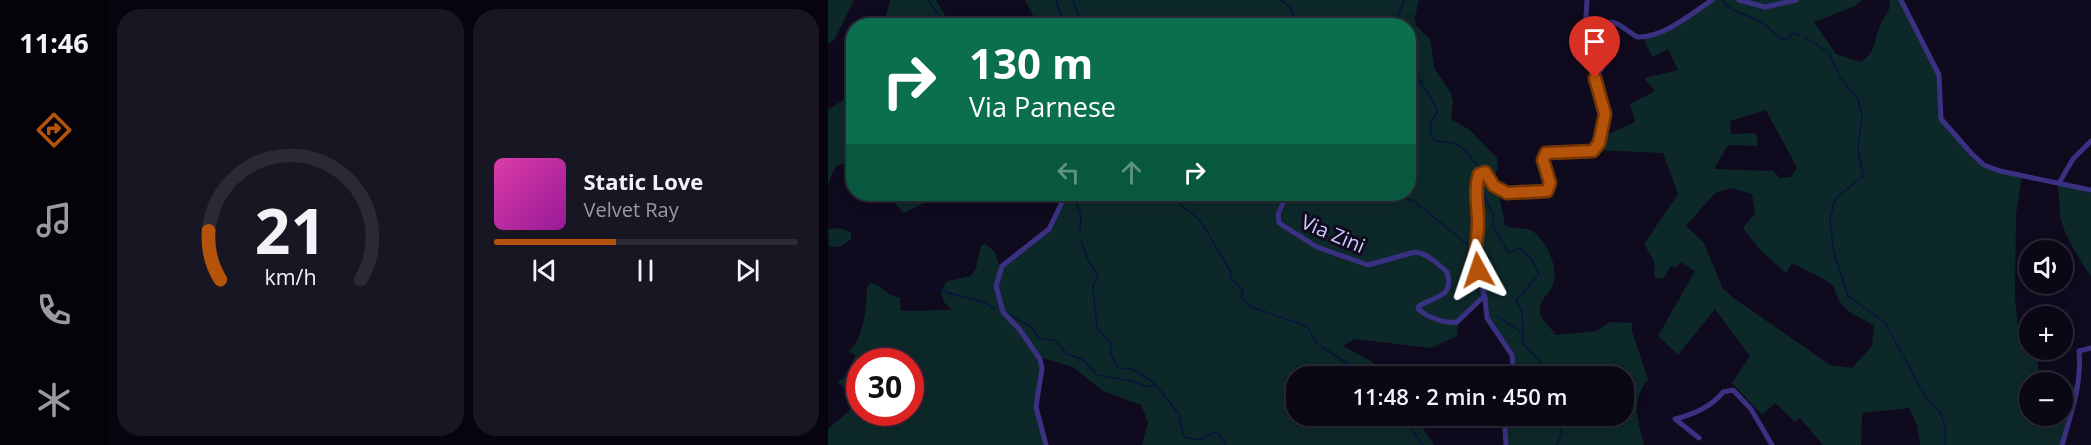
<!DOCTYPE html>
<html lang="it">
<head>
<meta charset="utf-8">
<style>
	:root { --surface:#0b0816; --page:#191623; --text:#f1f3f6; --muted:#9a9aa1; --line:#2b2935; --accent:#b45309 }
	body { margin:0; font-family:"Open Sans",sans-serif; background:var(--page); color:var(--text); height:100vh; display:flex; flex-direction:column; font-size:22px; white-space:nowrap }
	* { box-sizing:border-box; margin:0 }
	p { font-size:20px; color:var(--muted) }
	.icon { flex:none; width:33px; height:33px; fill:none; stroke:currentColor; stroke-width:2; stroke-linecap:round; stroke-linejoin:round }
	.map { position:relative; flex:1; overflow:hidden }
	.details { display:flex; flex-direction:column; gap:9px; padding:9px; background:#06040c; width:720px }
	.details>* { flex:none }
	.top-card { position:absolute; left:18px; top:18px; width:570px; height:183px; border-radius:24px; box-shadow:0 3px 15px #0003,0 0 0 2px var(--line); background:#0b6e4f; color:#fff; overflow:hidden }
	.fabs { position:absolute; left:1191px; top:240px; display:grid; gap:12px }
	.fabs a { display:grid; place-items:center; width:54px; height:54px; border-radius:50%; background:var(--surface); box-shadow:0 3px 15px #0003,0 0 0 2px var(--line); font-size:30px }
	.speed { position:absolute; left:18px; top:348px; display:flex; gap:12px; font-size:30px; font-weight:700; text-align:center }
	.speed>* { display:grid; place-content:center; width:78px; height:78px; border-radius:50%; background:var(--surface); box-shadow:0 3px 15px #0003,0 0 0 2px var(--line); line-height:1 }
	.speed .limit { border:9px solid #d22; background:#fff; color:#111 }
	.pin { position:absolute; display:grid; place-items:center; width:51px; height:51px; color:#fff; margin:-62px -26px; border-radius:50% 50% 50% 0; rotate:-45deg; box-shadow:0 0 6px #0007 }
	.pin .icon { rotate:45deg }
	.me { position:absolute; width:66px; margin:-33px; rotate:355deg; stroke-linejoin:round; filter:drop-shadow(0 0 4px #0008) }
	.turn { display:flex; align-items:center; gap:21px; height:126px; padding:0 24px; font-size:27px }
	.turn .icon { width:78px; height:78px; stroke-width:2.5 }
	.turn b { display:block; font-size:42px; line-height:51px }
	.lanes { display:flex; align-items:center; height:57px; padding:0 24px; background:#0003; justify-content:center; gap:30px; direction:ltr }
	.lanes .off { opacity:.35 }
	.details .tile { flex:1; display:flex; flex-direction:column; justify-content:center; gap:9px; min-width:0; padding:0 21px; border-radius:24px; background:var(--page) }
	.details .dial { align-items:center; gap:0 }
	.dial svg { height:156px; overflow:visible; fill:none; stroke:var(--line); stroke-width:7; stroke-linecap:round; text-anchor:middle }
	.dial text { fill:var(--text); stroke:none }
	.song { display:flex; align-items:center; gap:18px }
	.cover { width:72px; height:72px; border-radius:9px; background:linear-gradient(135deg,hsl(320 70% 55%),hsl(300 70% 35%)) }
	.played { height:6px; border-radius:3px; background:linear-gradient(90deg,var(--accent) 40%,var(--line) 40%) }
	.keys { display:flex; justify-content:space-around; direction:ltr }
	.details .tiles { flex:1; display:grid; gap:9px; grid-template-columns:repeat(2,1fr) }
	.trip { position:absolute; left:458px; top:366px; width:348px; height:60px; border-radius:24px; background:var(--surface); box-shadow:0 3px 15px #0003,0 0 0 2px var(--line); font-weight:600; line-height:60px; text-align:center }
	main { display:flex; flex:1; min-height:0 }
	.tabs { display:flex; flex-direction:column; width:108px; justify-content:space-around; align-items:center; background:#040309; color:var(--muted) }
	.tabs .icon { width:42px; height:42px }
	.tabs .active { color:var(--accent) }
	.tabs b { font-size:27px; color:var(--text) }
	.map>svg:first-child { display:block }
</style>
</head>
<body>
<main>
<nav class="tabs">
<b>11:46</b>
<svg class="icon active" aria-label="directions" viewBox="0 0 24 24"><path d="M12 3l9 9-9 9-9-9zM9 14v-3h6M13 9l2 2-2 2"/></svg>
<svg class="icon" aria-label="music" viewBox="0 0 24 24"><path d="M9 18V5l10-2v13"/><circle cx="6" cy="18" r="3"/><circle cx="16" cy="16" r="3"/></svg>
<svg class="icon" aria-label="phone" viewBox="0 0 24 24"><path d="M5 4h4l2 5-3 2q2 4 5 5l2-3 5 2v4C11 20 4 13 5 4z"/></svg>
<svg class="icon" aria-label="climate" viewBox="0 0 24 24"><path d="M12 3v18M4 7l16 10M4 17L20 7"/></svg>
</nav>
<section class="details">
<div class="tiles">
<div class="tile dial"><svg viewBox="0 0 100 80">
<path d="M14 69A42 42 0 1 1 86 69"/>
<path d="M14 69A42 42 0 0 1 8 44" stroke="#b45309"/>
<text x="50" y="56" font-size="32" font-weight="700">21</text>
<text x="50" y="72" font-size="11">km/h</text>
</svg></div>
<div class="tile">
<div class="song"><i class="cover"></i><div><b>Static Love</b><p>Velvet Ray</p></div></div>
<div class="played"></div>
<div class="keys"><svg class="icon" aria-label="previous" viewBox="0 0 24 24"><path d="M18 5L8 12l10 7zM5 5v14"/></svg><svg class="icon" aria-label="pause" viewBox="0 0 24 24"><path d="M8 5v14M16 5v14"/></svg><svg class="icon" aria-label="next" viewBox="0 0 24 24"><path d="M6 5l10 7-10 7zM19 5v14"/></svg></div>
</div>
</div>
</section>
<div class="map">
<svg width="1263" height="445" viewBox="0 0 1263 445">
	<rect width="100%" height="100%" fill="#0f0a1e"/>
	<g fill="#0d2829" fill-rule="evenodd">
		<path d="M 0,0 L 26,0 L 7,39 L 0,44 Z"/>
		<path d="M 62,0 L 108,0 L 118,17 L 129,17 L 136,25 L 56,24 Z"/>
		<path d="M 197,0 L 591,0 L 587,17 L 588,26 L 602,39 L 606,68 L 623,93 L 625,102 L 623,119 L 642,130 L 669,158 L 670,168 L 663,180 L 670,189 L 677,225 C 687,231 699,225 707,233 C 719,243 731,268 725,284 C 721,296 711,298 712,313 C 713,321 724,327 727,335 L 769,331 L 781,322 L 805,323 L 803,328 L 820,379 C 802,403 810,418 816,445 L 679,445 L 677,416 L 795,416 L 795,376 L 682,376 L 686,361 L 662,323 L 657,298 L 630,324 L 629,336 L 603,348 L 527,339 L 515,346 L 543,361 L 559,376 L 468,376 L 468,416 L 586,416 L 606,445 L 314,445 L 320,422 L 313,405 L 275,391 L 245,367 L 211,357 L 213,369 L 209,407 L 219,445 L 0,445 L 0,429 L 30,403 L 10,382 L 19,375 L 27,355 L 20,352 C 37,338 38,306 39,287 L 43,283 C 53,285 55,291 63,295 C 66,297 70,296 72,298 L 73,311 L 124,310 L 116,302 L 113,291 L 119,281 L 143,276 L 148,268 L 153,246 L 157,244 L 166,251 L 173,269 L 216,236 L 235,201 L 226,195 L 219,196 L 216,194 L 580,194 L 580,26 L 210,25 ZM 32,362 L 82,362 L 82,412 L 32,412 Z"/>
		<path d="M 885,0 L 1034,0 L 1027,6 L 986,22 L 1008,54 L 1032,62 C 1049,54 1046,36 1054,22 C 1058,14 1063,9 1062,0 L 1072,0 L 1111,74 L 1114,120 L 1152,162 L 1194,176 L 1188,215 L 1187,297 L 1190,329 L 1201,330 L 1202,350 L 1209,350 L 1211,377 L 1234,382 L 1202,382 L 1202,416 L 1234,416 L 1234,383 L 1252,387 L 1237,445 L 1092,445 L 1089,425 L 1081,408 L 1034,413 L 1033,445 L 995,445 L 972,418 L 967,422 L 947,403 L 934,415 L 904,383 L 922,356 L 887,309 L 850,355 L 830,336 L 867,271 L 852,262 L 848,268 L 843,266 L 835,279 L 827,278 L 826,261 L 816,244 L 850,194 L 835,153 L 768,150 L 774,137 L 807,122 L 802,104 L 827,91 L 816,78 L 850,70 L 840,49 L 824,57 L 816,39 L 826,36 ZM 938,110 L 969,168 L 963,177 L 952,178 L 945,171 L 886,169 L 900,145 L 930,146 L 928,133 L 903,134 L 902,121 ZM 903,188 L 924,194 L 927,213 L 915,228 L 932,250 L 958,273 L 964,263 L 996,279 L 1005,286 L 1011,301 L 1021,312 L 1046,325 L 1044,346 L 1024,368 L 1002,365 L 907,299 L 895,289 L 876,243 L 858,226 L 887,193 Z"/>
		<path d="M 25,90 L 25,161 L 8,166 L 1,180 L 0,191 L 0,110 L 25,93 Z"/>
		<path d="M 1228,182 L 1263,193 L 1263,276 C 1253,263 1233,230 1232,214 C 1230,201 1233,194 1228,182 Z"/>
		<path d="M 76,194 L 113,194 L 76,213 L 66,202 Z"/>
		<path d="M 11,228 L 23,232 L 23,239 L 12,247 L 1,246 L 0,229 Z"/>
	</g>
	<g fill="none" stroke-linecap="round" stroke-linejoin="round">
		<g stroke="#05153d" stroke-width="1.5">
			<path d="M 100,0 L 119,26"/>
			<path d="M 228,0 L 236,26"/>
			<path d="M 245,0 L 251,18 L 250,26"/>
			<path d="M 453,0 L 463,8 L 469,26"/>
			<path d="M 894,0 C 903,14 928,16 940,27 C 947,34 950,39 960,40 L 965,33 L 971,35"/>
			<path d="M 566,26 L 576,0"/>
			<path d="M 977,37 L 1001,53 L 1012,78 L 1030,99 L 1034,115 L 1030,150 L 1035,176 L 1007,199 L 1002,219 L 1005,249 L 1020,296 L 1057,323 L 1097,396 L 1112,412 L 1117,426 L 1117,445"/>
			<path d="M 580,47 C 590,56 584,64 588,74 C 594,88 605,94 609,113 L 602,122 L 604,139 C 612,144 620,141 628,144 C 637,148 646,161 652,169"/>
			<path d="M 580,79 L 594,82"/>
			<path d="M 654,176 L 656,196 L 666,216 L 664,226 C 673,235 673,245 682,253 L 691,248 C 702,255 706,263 711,274 L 688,301 L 694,311 L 695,344 L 711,359 L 715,376"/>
			<path d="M 245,194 C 250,207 256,219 251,233"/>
			<path d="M 339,194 L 372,220 L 403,272 L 402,277 L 415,290 L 413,297 L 423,307 L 479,326 L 489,344"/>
			<path d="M 567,194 L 587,202 L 640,245 L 642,274 L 651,295"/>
			<path d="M 253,240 L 260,261 L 270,275 L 265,286 L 269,328 L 283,343 L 283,355 L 290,368 L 304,369 L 327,383"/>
			<path d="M 108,288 C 124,297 156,298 166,309"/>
			<path d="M 180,314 L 203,327 L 212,339 L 226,340 L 239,354 L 255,359 L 269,375 L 303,381 L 319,387 L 327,384 L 351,414 L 356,437 L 372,440 L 386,432 L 391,433 L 398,445"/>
			<path d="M 669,316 L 693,332"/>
			<path d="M 494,347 L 539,376"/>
			<path d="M 575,416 L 595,445"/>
			<path d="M 718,416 L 719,420 L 731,426 L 734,434 L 728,445"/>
		</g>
		<g stroke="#3a3182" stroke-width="5">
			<path d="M 911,0 L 937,7 L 968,0"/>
			<path d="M 1073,0 L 1111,75 L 1113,119 L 1144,154 L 1156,165 L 1172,171 L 1263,190"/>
			<path d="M 757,33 L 759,0"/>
			<path d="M 1231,183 L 1245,159 L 1263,141"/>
			<path d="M 459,194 L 450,214 L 451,223 L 489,247 L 540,265 L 587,252 C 600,254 609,263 619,272 C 627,298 606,296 591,306 L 590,309 C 599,317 617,324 629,322 L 653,299 L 657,298"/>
			<path d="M 681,376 L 685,369 L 684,355 L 659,318 L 657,298 L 646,253 L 650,224 L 648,192 L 651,174 L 657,172 L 666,186 L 679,193 L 719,191 L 722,183 L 716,155 L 724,151 L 765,151 L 772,143 L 777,114 L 767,78 L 787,49 L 769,31 L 783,22 L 790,24 L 809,37 C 835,38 863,14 884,0"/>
			<path d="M 676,416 L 678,445"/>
			<path d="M 871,438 L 847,419 C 864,415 885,406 895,392 L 905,390 L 923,409 L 944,445"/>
			<path d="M 218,445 L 208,407 L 214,368 L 212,359 L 192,330 L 175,312 L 168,286 L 174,266 L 221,229 L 238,194"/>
			<path d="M 1234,445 C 1243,414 1254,384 1251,351 L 1263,348"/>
		</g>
	</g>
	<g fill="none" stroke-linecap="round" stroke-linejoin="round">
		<defs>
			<path id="route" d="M 650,270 C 645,252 650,240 650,222 C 650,205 646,190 651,174 L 657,172 L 666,186 L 679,193 L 719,191 L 722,183 L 715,160 L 718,153 L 765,151 L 771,143 L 777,114 L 767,78"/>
		</defs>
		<use href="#route" stroke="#753606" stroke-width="15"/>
		<use href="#route" stroke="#b45309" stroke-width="10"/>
	</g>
	<g text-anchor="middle" stroke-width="6" stroke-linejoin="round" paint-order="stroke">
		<g font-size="20" fill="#d2c8ff" stroke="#0f0a1e">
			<text transform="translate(505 234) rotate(23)" y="7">Via Zini</text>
		</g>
	</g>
</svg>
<div class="fabs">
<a><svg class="icon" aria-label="sound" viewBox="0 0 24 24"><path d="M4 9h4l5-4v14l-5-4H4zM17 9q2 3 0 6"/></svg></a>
<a>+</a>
<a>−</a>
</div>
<div class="speed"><div class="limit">30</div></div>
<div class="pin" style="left:767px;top:78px;background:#d93025"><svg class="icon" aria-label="arrive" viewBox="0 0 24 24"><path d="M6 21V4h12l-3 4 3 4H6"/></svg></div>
<svg class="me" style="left:650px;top:270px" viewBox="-20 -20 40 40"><path d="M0-17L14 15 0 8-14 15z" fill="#b45309" stroke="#fff" stroke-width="4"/></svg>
<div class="trip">11:48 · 2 min · 450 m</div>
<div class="top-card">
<div class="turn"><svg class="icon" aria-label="right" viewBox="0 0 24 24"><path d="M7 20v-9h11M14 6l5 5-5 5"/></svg><div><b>130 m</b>Via Parnese</div></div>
<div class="lanes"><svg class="icon off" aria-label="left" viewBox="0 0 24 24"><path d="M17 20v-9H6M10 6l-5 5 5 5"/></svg><svg class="icon off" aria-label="ahead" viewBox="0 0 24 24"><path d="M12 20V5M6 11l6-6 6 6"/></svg><svg class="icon" aria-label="right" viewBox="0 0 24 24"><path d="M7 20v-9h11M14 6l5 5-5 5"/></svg></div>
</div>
</div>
</main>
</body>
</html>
